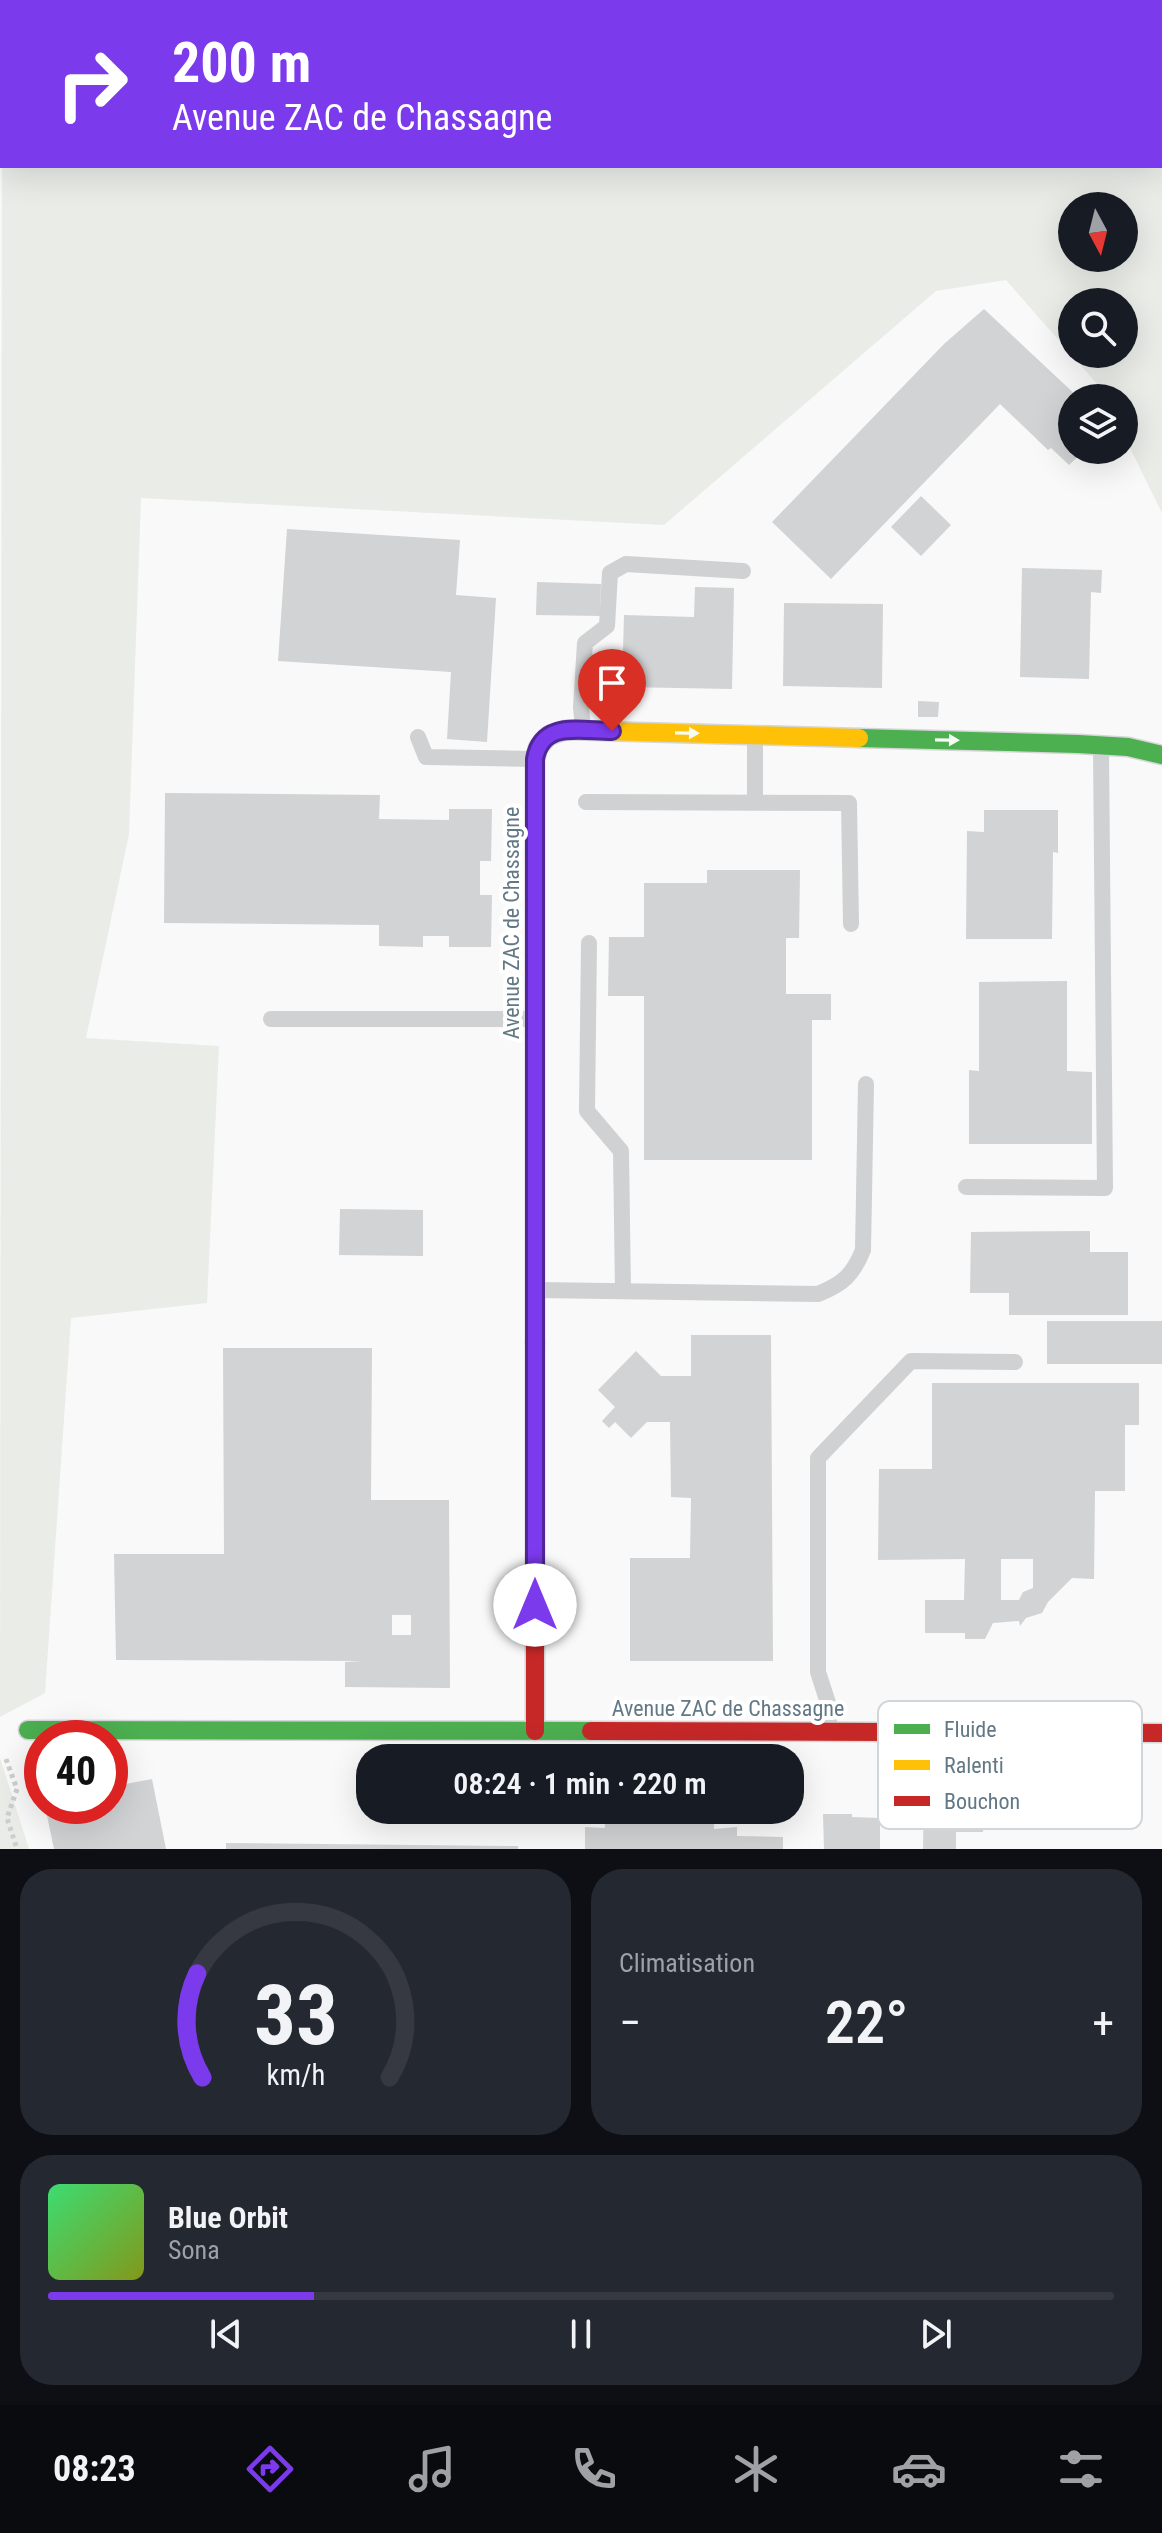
<!DOCTYPE html>
<html lang="fr">
<head>
<meta charset="utf-8">
<style>
	:root { --surface:#171b24; --page:#242831; --text:#f1f3f6; --muted:#9ea1a6; --line:#363941; --accent:#7c3aed }
	body { margin:0; font-family:"Roboto Condensed",sans-serif; background:var(--page); color:var(--text); height:100vh; display:flex; flex-direction:column; font-size:30px; white-space:nowrap }
	* { box-sizing:border-box; margin:0 }
	p { font-size:26px; color:var(--muted) }
	.icon { flex:none; width:44px; height:44px; fill:none; stroke:currentColor; stroke-width:2; stroke-linecap:round; stroke-linejoin:round }
	.map { position:relative; height:1849px; overflow:hidden }
	.side { display:flex; flex-direction:column; gap:20px; padding:20px; background:#0d0f14; flex:1 }
	.side>* { flex:none }
	.top-card { position:absolute; left:0px; top:0px; width:1162px; height:168px; box-shadow:0 8px 32px #0002; background:#7c3aed; color:#fff; overflow:hidden }
	.needle { width:52px; rotate:173deg }
	.controls { position:absolute; left:1058px; top:192px; display:grid; gap:16px }
	.controls a { display:grid; place-items:center; width:80px; height:80px; border-radius:50%; background:var(--surface); box-shadow:0 8px 32px #0002; font-size:40px }
	.speed { position:absolute; left:24px; top:1720px; display:flex; gap:16px; font-size:40px; font-weight:700; text-align:center }
	.speed>* { display:grid; place-content:center; width:104px; height:104px; border-radius:50%; background:var(--surface); box-shadow:0 8px 32px #0002; line-height:1 }
	.speed .limit { border:12px solid #d22; background:#fff; color:#111 }
	.pin { position:absolute; display:grid; place-items:center; width:68px; height:68px; color:#fff; margin:-82px -34px; border-radius:50% 50% 50% 0; rotate:-45deg; box-shadow:0 0 8px #0007 }
	.pin .icon { rotate:45deg }
	.me { position:absolute; width:88px; margin:-44px; rotate:0deg; stroke-linejoin:round; filter:drop-shadow(0 0 6px #0008) }
	.turn { display:flex; align-items:center; gap:28px; height:168px; padding:0 40px; font-size:36px }
	.turn .icon { width:104px; height:104px; stroke-width:2.5 }
	.turn b { display:block; font-size:56px; line-height:68px }
	.big { font-size:60px; font-weight:600; line-height:1.1 }
	.side .card { flex:1; display:flex; flex-direction:column; justify-content:center; gap:12px; min-width:0; padding:0 28px; border-radius:32px; background:var(--page) }
	.side .dial { align-items:center; gap:0 }
	.dial svg { height:208px; overflow:visible; fill:none; stroke:var(--line); stroke-width:7; stroke-linecap:round; text-anchor:middle }
	.dial text { fill:var(--text); stroke:none }
	.song { display:flex; align-items:center; gap:24px }
	.cover { width:96px; height:96px; border-radius:12px; background:linear-gradient(135deg,hsl(140 70% 55%),hsl(70 70% 35%)) }
	.played { height:8px; border-radius:4px; background:linear-gradient(90deg,var(--accent) 25%,var(--line) 25%) }
	.keys { display:flex; justify-content:space-around; direction:ltr }
	.heat { display:flex; justify-content:space-between; align-items:center; font-size:44px; direction:ltr }
	.side .tiles { flex:1; display:grid; gap:20px; grid-template-columns:1fr 1fr }
	.card:last-child { grid-column:span 2 }
	.trip { position:absolute; left:356px; top:1744px; width:448px; height:80px; border-radius:32px; background:var(--surface); box-shadow:0 8px 32px #0002; font-weight:600; line-height:80px; text-align:center }
	.tab-bar { display:flex; height:128px; justify-content:space-around; align-items:center; background:#090b0e; color:var(--muted) }
	.tab-bar .icon { width:56px; height:56px }
	.tab-bar .selected { color:var(--accent) }
	.tab-bar b { font-size:36px; color:var(--text) }
	.map>svg:first-child { display:block }
</style>
</head>
<body>
<div class="map">
<svg width="1162" height="1849" viewBox="0 0 1162 1849">
	<rect width="100%" height="100%" fill="#f9f9f9"/>
	<g fill="#e9ece7" fill-rule="evenodd">
		<path d="M 2,59 L 2,166 L 1160,166 L 1162,96 L 1162,513 L 1124,436 L 1124,398 L 1105,398 L 1099,386 L 1006,280 L 936,291 L 664,525 L 141,498 L 129,834 L 86,1038 L 219,1046 L 207,1303 L 71,1318 L 45,1693 L 0,1717 ZM 1072,206 L 1124,206 L 1124,258 L 1072,258 ZM 1072,302 L 1124,302 L 1124,354 L 1072,354 Z"/>
		<path d="M 0,1758 L 29,1849 L 0,1849 Z"/>
	</g>
	<g fill="#d1d3d4" fill-rule="evenodd">
		<path d="M 984,309 L 1079,398 L 1072,398 L 1072,450 L 1085,450 L 1069,465 L 1051,448 L 1048,450 L 1000,404 L 831,579 L 772,522 L 944,344 Z"/>
		<path d="M 921,496 L 951,525 L 921,556 L 891,527 Z"/>
		<path d="M 287,529 L 460,540 L 456,595 L 496,598 L 487,742 L 447,739 L 451,672 L 278,661 Z"/>
		<path d="M 1022,568 L 1102,570 L 1101,593 L 1091,592 L 1089,679 L 1020,677 Z"/>
		<path d="M 537,582 L 601,584 L 600,616 L 536,615 Z"/>
		<path d="M 695,587 L 734,588 L 732,689 L 622,687 L 624,615 L 694,617 Z"/>
		<path d="M 784,603 L 883,604 L 882,688 L 783,686 Z"/>
		<path d="M 918,701 L 939,702 L 938,717 L 918,717 Z"/>
		<path d="M 165,793 L 380,795 L 379,819 L 449,820 L 449,809 L 492,809 L 491,861 L 480,861 L 480,895 L 492,895 L 491,947 L 449,947 L 449,936 L 423,936 L 423,947 L 379,946 L 379,925 L 164,923 Z"/>
		<path d="M 984,810 L 1058,810 L 1058,853 L 1053,852 L 1052,939 L 966,939 L 967,831 L 984,832 Z"/>
		<path d="M 707,870 L 800,870 L 799,938 L 786,938 L 786,994 L 831,994 L 831,1020 L 812,1020 L 812,1160 L 644,1160 L 644,996 L 608,996 L 609,937 L 644,937 L 644,883 L 707,883 Z"/>
		<path d="M 1067,981 L 1067,1071 L 1092,1072 L 1092,1144 L 969,1144 L 969,1070 L 979,1071 L 979,982 Z"/>
		<path d="M 340,1209 L 423,1210 L 423,1256 L 339,1255 Z"/>
		<path d="M 1090,1231 L 1090,1252 L 1128,1252 L 1128,1315 L 1009,1315 L 1009,1293 L 970,1293 L 971,1232 Z"/>
		<rect x="1047" y="1321" width="115" height="43"/>
		<path d="M 691,1335 L 771,1335 L 773,1661 L 630,1661 L 630,1558 L 690,1558 L 691,1498 L 671,1497 L 670,1422 L 647,1422 L 631,1438 L 615,1422 L 609,1428 L 602,1421 L 615,1407 L 598,1390 L 636,1351 L 661,1376 L 691,1376 Z"/>
		<path d="M 223,1348 L 372,1348 L 371,1500 L 449,1500 L 450,1688 L 345,1687 L 345,1662 L 362,1661 L 116,1660 L 114,1554 L 224,1554 ZM 392,1615 L 411,1615 L 411,1635 L 392,1635 Z"/>
		<path d="M 932,1383 L 1139,1383 L 1139,1425 L 1125,1425 L 1125,1491 L 1095,1491 L 1094,1579 L 1072,1578 L 1048,1602 L 1042,1613 L 1026,1618 L 1020,1626 L 1019,1621 L 993,1623 L 985,1639 L 965,1639 L 965,1633 L 925,1633 L 925,1600 L 964,1600 L 965,1559 L 878,1560 L 879,1469 L 932,1469 ZM 1001,1559 L 1033,1559 L 1033,1588 L 1023,1592 L 1019,1600 L 1001,1600 Z"/>
		<path d="M 152,1779 L 166,1849 L 54,1849 L 45,1806 L 110,1806 L 110,1787 Z"/>
		<path d="M 924,1789 L 983,1789 L 983,1832 L 956,1832 L 956,1849 L 923,1849 Z"/>
		<path d="M 604,1810 L 714,1810 L 714,1829 L 737,1827 L 737,1836 L 783,1837 L 783,1849 L 585,1849 L 585,1827 L 605,1828 Z"/>
		<path d="M 823,1814 L 852,1814 L 852,1817 L 880,1818 L 880,1849 L 824,1849 Z"/>
		<path d="M 226,1843 L 518,1846 L 518,1849 L 226,1849 Z"/>
	</g>
	<g fill="none" stroke-linecap="round" stroke-linejoin="round">
		<defs>
			<g id="fast">
				<path d="M 0,29 L 2,29"/>
				<path d="M 859,738 L 1078,744 L 1128,747 L 1162,755"/>
				<path d="M 535,1343 L 535,759 L 538,748"/>
				<path d="M 28,1730 L 591,1731"/>
			</g>
			<g id="slow">
				<path d="M 340,2 L 374,0"/>
				<path d="M 1160,61 L 1162,62"/>
				<path d="M 538,748 L 548,736 L 565,730 L 859,738"/>
			</g>
			<g id="jam">
				<path d="M 1018,0 L 1024,2"/>
				<path d="M 535,1343 L 535,1731"/>
				<path d="M 591,1731 L 1162,1733"/>
			</g>
		</defs>
		<use href="#fast" stroke="#d5d6d7" stroke-width="21"/>
		<use href="#slow" stroke="#d5d6d7" stroke-width="21"/>
		<use href="#jam" stroke="#d5d6d7" stroke-width="21"/>
		<path stroke="#cececf" stroke-width="5" stroke-dasharray="4 4" stroke-linecap="butt" d="M 6,1759 L 17,1789 L 7,1818 L 17,1849"/>
		<g stroke="#cfd1d2" stroke-width="16">
			<path d="M 583,728 L 581,707 L 585,643 L 607,626 L 610,573 L 626,564 L 743,571"/>
			<path d="M 755,736 L 755,802"/>
			<path d="M 418,737 L 426,757 L 533,759"/>
			<path d="M 586,802 L 849,803 L 851,924"/>
			<path d="M 589,943 L 587,1111 L 621,1151 L 623,1291"/>
			<path d="M 271,1019 L 533,1019"/>
			<path d="M 966,1187 L 1105,1188 L 1101,749"/>
			<path d="M 537,1290 L 818,1294 C 843,1284 853,1275 863,1250 L 866,1084"/>
			<path d="M 829,1729 L 829,1706 L 818,1672 L 818,1458 L 911,1361 L 1015,1362"/>
		</g>
		<use href="#fast" stroke="#4caf50" stroke-width="18"/>
		<use href="#slow" stroke="#ffc107" stroke-width="18"/>
		<use href="#jam" stroke="#c62828" stroke-width="18"/>
	</g>
	<defs><path id="oneway-solid" d="M-6-.8H1V-3.2L6.5 0L1 3.2V.8H-6Z" transform="scale(2)"/></defs>
	<g fill="#f6fbf6">
		<use href="#oneway-solid" transform="translate(687 733) rotate(1)"/>
		<use href="#oneway-solid" transform="translate(947 740) rotate(1)"/>
	</g>
	<g fill="none" stroke-linecap="round" stroke-linejoin="round">
		<defs>
			<path id="route" d="M 535,1605 L 535,759 C 542,720 580,731 612,731"/>
		</defs>
		<use href="#route" stroke="#51269a" stroke-width="20"/>
		<use href="#route" stroke="#7c3aed" stroke-width="14"/>
	</g>
	<g text-anchor="middle" stroke-width="8" stroke-linejoin="round" paint-order="stroke">
		<g font-size="22" fill="#627885" stroke="#fff">
			<text transform="translate(511 923) rotate(-90)" y="8">Avenue ZAC de Chassagne</text>
			<text x="728" y="1716">Avenue ZAC de Chassagne</text>
		</g>
	</g>
	<rect x="878" y="1701" width="264" height="128" rx="12" fill="#fff" stroke="#d0d6da" stroke-width="2"/>
	<rect x="894" y="1724" width="36" height="10" fill="#4caf50"/>
	<rect x="894" y="1760" width="36" height="10" fill="#ffc107"/>
	<rect x="894" y="1796" width="36" height="10" fill="#c62828"/>
	<g font-size="22" fill="#627885">
		<text x="944" y="1737">Fluide</text>
		<text x="944" y="1773">Ralenti</text>
		<text x="944" y="1809">Bouchon</text>
	</g>
</svg>
<div class="controls">
<a><svg class="needle" viewBox="-14 -14 28 28"><path d="M0-13l5 13h-10z" fill="#e53935"/><path d="M0 13l5-13h-10z" fill="#9ea1a6"/></svg></a>
<a><svg class="icon" aria-label="search" viewBox="0 0 24 24"><circle cx="10" cy="10" r="6"/><path d="M15 15l6 6"/></svg></a>
<a><svg class="icon" aria-label="layers" viewBox="0 0 24 24"><path d="M12 4l9 5-9 5-9-5zM3 14l9 5 9-5"/></svg></a>
</div>
<div class="speed"><div class="limit">40</div></div>
<div class="pin" style="left:612px;top:731px;background:#d93025"><svg class="icon" aria-label="arrive" viewBox="0 0 24 24"><path d="M6 21V4h12l-3 4 3 4H6"/></svg></div>
<svg class="me" style="left:535px;top:1605px" viewBox="-20 -20 40 40"><circle r="19" fill="#fff"/><path d="M0-13L10 11 0 6-10 11z" fill="#7c3aed"/></svg>
<div class="trip">08:24 · 1 min · 220 m</div>
<div class="top-card">
<div class="turn"><svg class="icon" aria-label="right" viewBox="0 0 24 24"><path d="M7 20v-9h11M14 6l5 5-5 5"/></svg><div><b>200 m</b>Avenue ZAC de Chassagne</div></div>
</div>
</div>
<section class="side">
<div class="tiles">
<div class="card dial"><svg viewBox="0 0 100 80">
<path d="M14 69A42 42 0 1 1 86 69"/>
<path d="M14 69A42 42 0 0 1 12 29" stroke="#7c3aed"/>
<text x="50" y="56" font-size="32" font-weight="700">33</text>
<text x="50" y="72" font-size="11">km/h</text>
</svg></div>
<div class="card"><p>Climatisation</p>
<div class="heat"><a>−</a><b class="big">22°</b><a>+</a></div>
</div>
<div class="card">
<div class="song"><i class="cover"></i><div><b>Blue Orbit</b><p>Sona</p></div></div>
<div class="played"></div>
<div class="keys"><svg class="icon" aria-label="previous" viewBox="0 0 24 24"><path d="M18 5L8 12l10 7zM5 5v14"/></svg><svg class="icon" aria-label="pause" viewBox="0 0 24 24"><path d="M8 5v14M16 5v14"/></svg><svg class="icon" aria-label="next" viewBox="0 0 24 24"><path d="M6 5l10 7-10 7zM19 5v14"/></svg></div>
</div>
</div>
</section>
<nav class="tab-bar">
<b>08:23</b>
<svg class="icon selected" aria-label="directions" viewBox="0 0 24 24"><path d="M12 3l9 9-9 9-9-9zM9 14v-3h6M13 9l2 2-2 2"/></svg>
<svg class="icon" aria-label="music" viewBox="0 0 24 24"><path d="M9 18V5l10-2v13"/><circle cx="6" cy="18" r="3"/><circle cx="16" cy="16" r="3"/></svg>
<svg class="icon" aria-label="phone" viewBox="0 0 24 24"><path d="M5 4h4l2 5-3 2q2 4 5 5l2-3 5 2v4C11 20 4 13 5 4z"/></svg>
<svg class="icon" aria-label="climate" viewBox="0 0 24 24"><path d="M12 3v18M4 7l16 10M4 17L20 7"/></svg>
<svg class="icon" aria-label="car" viewBox="0 0 24 24"><path d="M5 17H2v-5l4-1 3-4h7l3 4 3 1v5h-3M9 17h6M6 11h13"/><circle cx="7" cy="17" r="2"/><circle cx="17" cy="17" r="2"/></svg>
<svg class="icon" aria-label="filters" viewBox="0 0 24 24"><path d="M4 7h16M4 17h16"/><circle cx="9" cy="7" r="2"/><circle cx="15" cy="17" r="2"/></svg>
</nav>
</body>
</html>
